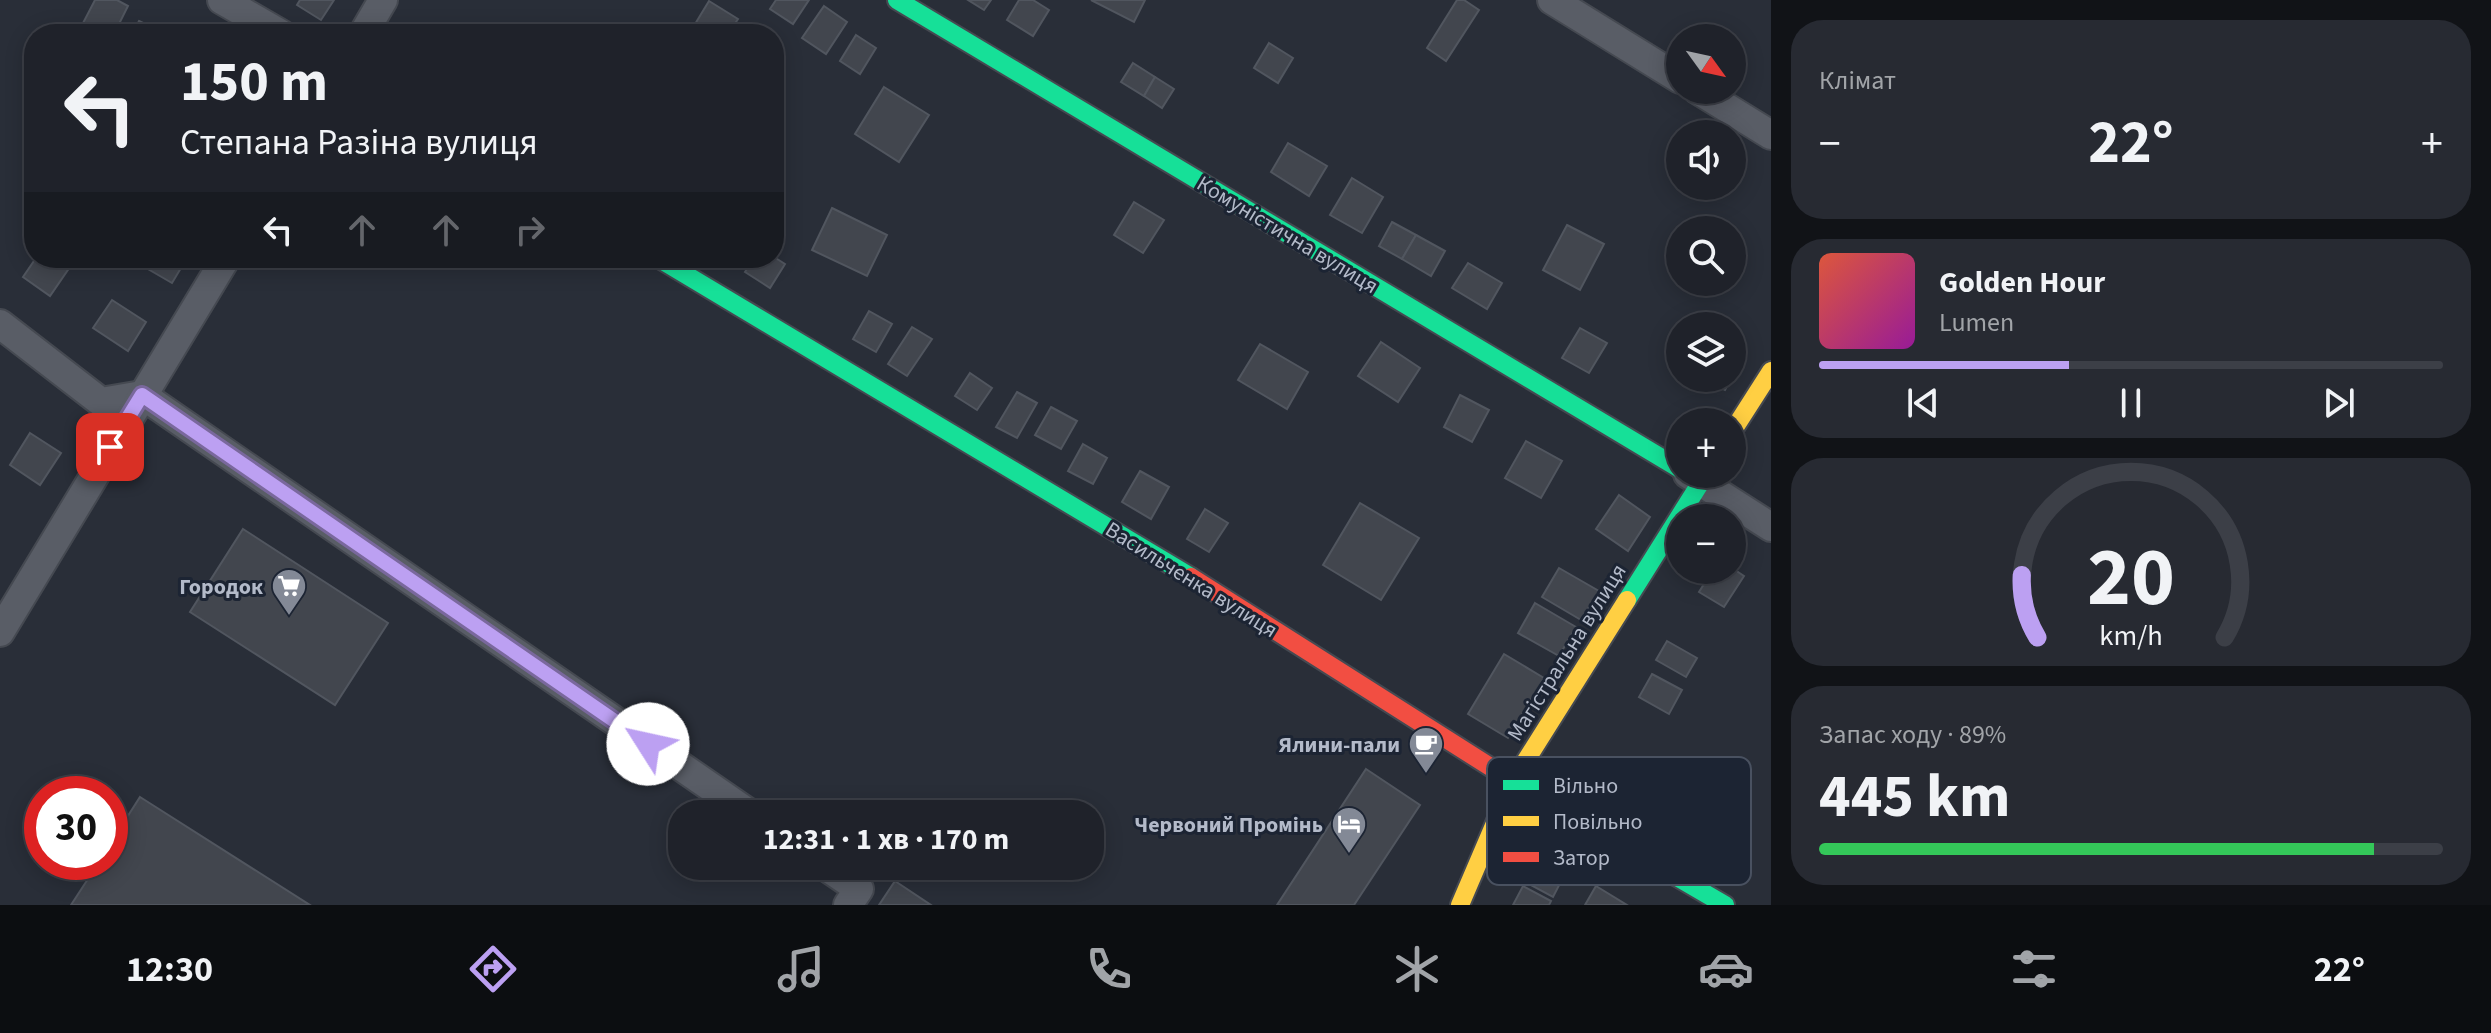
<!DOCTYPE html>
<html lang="uk">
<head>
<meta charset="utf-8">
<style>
	:root { --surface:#1f222a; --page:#272a32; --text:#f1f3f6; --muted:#a1a4a8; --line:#3c3f47; --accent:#bca0f2 }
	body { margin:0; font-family:"Source Sans 3",sans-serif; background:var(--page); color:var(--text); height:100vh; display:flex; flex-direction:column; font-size:30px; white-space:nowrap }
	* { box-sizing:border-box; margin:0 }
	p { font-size:26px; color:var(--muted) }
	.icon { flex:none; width:44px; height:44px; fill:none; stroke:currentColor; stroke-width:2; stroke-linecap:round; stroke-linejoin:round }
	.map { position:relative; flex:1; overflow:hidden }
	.details { display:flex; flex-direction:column; gap:20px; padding:20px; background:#111317; width:720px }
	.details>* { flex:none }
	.top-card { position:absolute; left:24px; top:24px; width:760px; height:244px; border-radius:32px; box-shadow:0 4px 20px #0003,0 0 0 2px var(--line); background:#1f222a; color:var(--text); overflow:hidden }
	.needle { width:52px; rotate:123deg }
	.buttons { position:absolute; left:1666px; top:24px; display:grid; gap:16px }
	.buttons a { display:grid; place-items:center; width:80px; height:80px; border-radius:50%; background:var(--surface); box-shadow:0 4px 20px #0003,0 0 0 2px var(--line); font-size:40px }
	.speed { position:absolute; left:24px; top:776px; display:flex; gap:16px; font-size:40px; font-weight:700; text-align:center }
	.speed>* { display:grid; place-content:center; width:104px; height:104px; border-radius:50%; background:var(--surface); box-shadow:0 4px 20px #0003,0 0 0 2px var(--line); line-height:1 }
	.speed .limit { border:12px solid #d22; background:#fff; color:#111 }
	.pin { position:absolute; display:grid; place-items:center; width:68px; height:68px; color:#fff; margin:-34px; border-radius:16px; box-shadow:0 4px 12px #0006 }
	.me { position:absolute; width:88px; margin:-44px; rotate:305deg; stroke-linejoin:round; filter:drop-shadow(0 0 6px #0008) }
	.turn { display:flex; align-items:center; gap:28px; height:168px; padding:0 24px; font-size:36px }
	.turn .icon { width:104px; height:104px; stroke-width:2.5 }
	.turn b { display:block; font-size:56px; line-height:68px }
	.lanes { display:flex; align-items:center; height:76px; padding:0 24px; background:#0003; justify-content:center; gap:40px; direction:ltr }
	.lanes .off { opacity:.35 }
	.big { font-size:60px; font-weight:700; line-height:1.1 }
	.details .card { flex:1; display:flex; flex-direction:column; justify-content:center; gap:12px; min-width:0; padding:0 28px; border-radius:32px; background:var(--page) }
	.details .dial { align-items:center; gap:0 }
	.dial svg { height:208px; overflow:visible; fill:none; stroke:var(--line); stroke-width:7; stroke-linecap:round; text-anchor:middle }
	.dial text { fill:var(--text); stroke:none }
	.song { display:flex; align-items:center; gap:24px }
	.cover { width:96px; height:96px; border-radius:12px; background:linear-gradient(135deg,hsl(10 70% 55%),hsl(300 70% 35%)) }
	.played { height:8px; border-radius:4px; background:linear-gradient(90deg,var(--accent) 40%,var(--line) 40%) }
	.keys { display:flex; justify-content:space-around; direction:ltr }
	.heat { display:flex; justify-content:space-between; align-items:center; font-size:44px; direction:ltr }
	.charge { height:12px; border-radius:6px; background:linear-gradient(90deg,#34c759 89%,var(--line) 0) }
	.trip { position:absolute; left:668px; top:800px; width:436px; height:80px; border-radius:32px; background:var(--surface); box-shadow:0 4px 20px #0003,0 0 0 2px var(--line); font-weight:700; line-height:80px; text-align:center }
	.tab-bar { display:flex; height:128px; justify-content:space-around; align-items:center; background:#0c0e11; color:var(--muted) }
	.tab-bar .icon { width:56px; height:56px }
	.tab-bar .on { color:var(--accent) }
	.tab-bar b { font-size:36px; color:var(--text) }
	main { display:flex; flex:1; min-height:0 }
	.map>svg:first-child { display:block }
</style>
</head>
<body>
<main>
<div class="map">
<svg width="1771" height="905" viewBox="0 0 1771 905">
	<rect width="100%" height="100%" fill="#292e38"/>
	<g fill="#42464e" stroke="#51565f" stroke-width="2">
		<path d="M 95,0 L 117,0 L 128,6 L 114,34 L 100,34 L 82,25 Z"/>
		<path d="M 300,0 L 334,0 L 321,20 L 297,5 Z"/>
		<path d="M 776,0 L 809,0 L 793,24 L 770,9 Z"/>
		<path d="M 968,0 L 991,0 L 984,10 Z"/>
		<path d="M 1019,0 L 1033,0 L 1049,10 L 1033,36 L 1007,20 Z"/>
		<path d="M 1091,0 L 1145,0 L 1134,22 Z"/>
		<path d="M 1457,0 L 1464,0 L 1479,10 L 1446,61 L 1427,48 Z"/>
		<path d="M 709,1 L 738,19 L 728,34 L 689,34 Z"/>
		<path d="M 824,6 L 847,22 L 826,54 L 802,38 Z"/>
		<path d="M 139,21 L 166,34 L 132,34 Z"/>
		<path d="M 856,35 L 876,48 L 860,74 L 840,61 Z"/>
		<path d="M 1269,43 L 1293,58 L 1278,83 L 1254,68 Z"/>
		<path d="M 1133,63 L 1155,77 L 1144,96 L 1121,82 Z"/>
		<path d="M 1155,77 L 1174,89 L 1162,108 L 1144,96 Z"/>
		<path d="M 884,87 L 929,115 L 899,162 L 855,134 Z"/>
		<path d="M 1288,143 L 1327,166 L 1309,196 L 1271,172 Z"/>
		<path d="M 1352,178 L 1383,197 L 1362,233 L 1330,215 Z"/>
		<path d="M 1134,202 L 1164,220 L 1143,253 L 1114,235 Z"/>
		<path d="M 832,208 L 887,235 L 867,276 L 812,250 Z"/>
		<path d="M 1392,222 L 1416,235 L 1402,259 L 1379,246 Z"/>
		<path d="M 1567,225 L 1604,244 L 1580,290 L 1543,270 Z"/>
		<path d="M 1416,235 L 1445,251 L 1431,276 L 1402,259 Z"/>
		<path d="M 774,257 L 785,264 L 770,288 L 745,272 L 754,258 Z"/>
		<path d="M 36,258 L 63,258 L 72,264 L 50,296 L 23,277 Z"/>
		<path d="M 129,258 L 187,258 L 172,283 Z"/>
		<path d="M 1468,263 L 1502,283 L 1487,309 L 1452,288 Z"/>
		<path d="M 112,300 L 146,322 L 128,351 L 93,328 Z"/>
		<path d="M 869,311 L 892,324 L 876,352 L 853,339 Z"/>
		<path d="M 912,327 L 932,339 L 907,376 L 888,364 Z"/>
		<path d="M 1580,328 L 1607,343 L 1589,373 L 1562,358 Z"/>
		<path d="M 1381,342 L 1420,368 L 1398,402 L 1358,376 Z"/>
		<path d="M 1260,344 L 1308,372 L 1287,409 L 1238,380 Z"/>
		<path d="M 1732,351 L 1742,356 L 1732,377 Z"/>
		<path d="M 970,373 L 992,388 L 977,410 L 955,396 Z"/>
		<path d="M 1701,378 L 1732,378 L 1725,390 Z"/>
		<path d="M 1017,392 L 1037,403 L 1017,438 L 996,427 Z"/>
		<path d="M 1460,395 L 1489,410 L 1472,442 L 1444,427 Z"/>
		<path d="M 1051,407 L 1077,421 L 1061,449 L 1035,435 Z"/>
		<path d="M 30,433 L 61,453 L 40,485 L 10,465 Z"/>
		<path d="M 1526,441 L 1562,461 L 1541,498 L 1505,478 Z"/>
		<path d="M 1083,444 L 1107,458 L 1093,484 L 1068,471 Z"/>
		<path d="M 1140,471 L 1169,487 L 1151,519 L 1122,502 Z"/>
		<path d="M 1619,495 L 1650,517 L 1628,551 L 1596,529 Z"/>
		<path d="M 1360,503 L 1419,538 L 1381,600 L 1323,565 Z"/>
		<path d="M 1205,509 L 1228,523 L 1209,552 L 1187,539 Z"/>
		<path d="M 243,529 L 388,623 L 335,705 L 190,612 Z"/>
		<path d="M 1559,568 L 1599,591 L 1581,620 L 1542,597 Z"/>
		<path d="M 1732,568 L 1744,576 L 1724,607 L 1699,592 L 1713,570 Z"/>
		<path d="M 1535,603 L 1576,627 L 1559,656 L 1518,633 Z"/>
		<path d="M 1667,641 L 1697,658 L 1686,677 L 1656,660 Z"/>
		<path d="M 1504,654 L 1544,678 L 1508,738 L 1468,714 Z"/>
		<path d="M 1652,674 L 1682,690 L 1669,714 L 1639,697 Z"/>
		<path d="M 1366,769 L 1420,805 L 1354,905 L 1277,905 Z"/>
		<path d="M 140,797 L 310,905 L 71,905 L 99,862 L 110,862 L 110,844 Z"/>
		<path d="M 1554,827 L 1582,841 L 1553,897 L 1525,882 Z"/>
		<path d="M 895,881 L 931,905 L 879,905 Z"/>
		<path d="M 1523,886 L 1551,901 L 1549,905 L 1513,905 Z"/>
		<path d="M 1596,886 L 1627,905 L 1585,905 Z"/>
	</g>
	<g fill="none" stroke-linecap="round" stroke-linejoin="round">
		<defs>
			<g id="street">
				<path d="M 222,0 L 281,34"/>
				<path d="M 1552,0 L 1680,79"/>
				<path d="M 363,34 L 383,0"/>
				<path d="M 1698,90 L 1771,135"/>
				<path d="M 0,324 L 101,402 L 142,395 L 750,814"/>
				<path d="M 1688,474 L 1771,527"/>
				<path d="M 0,632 L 226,258"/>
				<path d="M 825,866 L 859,889 L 848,905"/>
			</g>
			<g id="fast">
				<path d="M 897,0 L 1680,469"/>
				<path d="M 658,258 L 1191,577"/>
				<path d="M 1627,600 L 1706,474"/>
				<path d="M 1514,782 L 1725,905"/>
			</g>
			<g id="slow">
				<path d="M 1732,432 L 1771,371"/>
				<path d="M 1460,905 L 1513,781 L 1627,600"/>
			</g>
			<path id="jam" d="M 1191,577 L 1514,782"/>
		</defs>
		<use href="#street" stroke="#454951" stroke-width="32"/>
		<use href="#fast" stroke="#454951" stroke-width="22"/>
		<use href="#slow" stroke="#454951" stroke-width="22"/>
		<use href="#jam" stroke="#454951" stroke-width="22"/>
		<use href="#street" stroke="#595d66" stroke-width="28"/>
		<use href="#fast" stroke="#16e098" stroke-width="18"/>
		<use href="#slow" stroke="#ffcf43" stroke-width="18"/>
		<use href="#jam" stroke="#f24e42" stroke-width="18"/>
	</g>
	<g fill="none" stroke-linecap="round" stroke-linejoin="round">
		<defs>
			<path id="route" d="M 110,447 L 142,395 L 648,744"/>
		</defs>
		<use href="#route" stroke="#7a689d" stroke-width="20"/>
		<use href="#route" stroke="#bca0f2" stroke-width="14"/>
	</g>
	<defs>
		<symbol id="supermarket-pin" viewBox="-11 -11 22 30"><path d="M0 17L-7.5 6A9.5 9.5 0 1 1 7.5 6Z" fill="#838996" stroke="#1c2433"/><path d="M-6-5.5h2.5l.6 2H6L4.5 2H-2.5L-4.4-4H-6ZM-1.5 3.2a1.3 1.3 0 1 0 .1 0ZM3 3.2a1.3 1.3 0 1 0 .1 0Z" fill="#fff"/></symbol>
		<symbol id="cafe-pin" viewBox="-11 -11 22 30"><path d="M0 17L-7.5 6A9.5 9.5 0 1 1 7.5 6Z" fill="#838996" stroke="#1c2433"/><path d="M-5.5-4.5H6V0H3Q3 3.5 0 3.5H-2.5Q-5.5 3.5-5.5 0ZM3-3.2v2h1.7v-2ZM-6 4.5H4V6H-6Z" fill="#fff"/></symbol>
		<symbol id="hotel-pin" viewBox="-11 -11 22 30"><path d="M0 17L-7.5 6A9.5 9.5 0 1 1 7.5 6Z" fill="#838996" stroke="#1c2433"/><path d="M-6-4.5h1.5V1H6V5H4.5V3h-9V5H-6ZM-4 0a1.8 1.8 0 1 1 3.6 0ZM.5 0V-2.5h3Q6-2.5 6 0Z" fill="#fff"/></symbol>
	</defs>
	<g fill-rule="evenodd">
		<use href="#supermarket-pin" x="269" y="566" width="40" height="54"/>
		<use href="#cafe-pin" x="1406" y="724" width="40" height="54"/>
		<use href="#hotel-pin" x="1329" y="804" width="40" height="54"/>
	</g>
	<g text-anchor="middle" stroke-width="6" stroke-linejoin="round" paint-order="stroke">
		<g font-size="22" fill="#b3bac9" stroke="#1c2433">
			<text transform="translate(1288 234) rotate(31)" y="8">Комуністична вулиця</text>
			<text transform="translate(1192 579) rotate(32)" y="8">Васильченка вулиця</text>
			<text transform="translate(1566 652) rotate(-58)" y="8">Магістральна вулиця</text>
		</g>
		<g font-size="22" font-weight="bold" fill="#b3bac9" stroke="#1c2433" text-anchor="end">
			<text x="263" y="594">Городок</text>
			<text x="1400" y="752">Ялини-пали</text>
			<text x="1323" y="832">Червоний Промінь</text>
		</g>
	</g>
	<rect x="1487" y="757" width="264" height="128" rx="12" fill="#1c2433" stroke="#495160" stroke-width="2"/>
	<rect x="1503" y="780" width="36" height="10" fill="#16e098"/>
	<rect x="1503" y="816" width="36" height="10" fill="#ffcf43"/>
	<rect x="1503" y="852" width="36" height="10" fill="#f24e42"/>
	<g font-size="22" fill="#b3bac9">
		<text x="1553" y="793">Вільно</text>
		<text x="1553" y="829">Повільно</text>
		<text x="1553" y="865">Затор</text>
	</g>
</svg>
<div class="buttons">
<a><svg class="needle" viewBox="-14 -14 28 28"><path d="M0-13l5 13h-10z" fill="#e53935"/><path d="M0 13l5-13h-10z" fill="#a1a4a8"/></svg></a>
<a><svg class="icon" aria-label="sound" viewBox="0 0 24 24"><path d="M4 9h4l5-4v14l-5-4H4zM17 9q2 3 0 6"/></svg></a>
<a><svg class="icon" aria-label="search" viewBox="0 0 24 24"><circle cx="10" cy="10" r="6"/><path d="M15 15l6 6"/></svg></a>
<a><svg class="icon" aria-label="layers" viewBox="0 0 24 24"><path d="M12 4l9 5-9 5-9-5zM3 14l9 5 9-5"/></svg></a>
<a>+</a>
<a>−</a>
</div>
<div class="speed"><div class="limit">30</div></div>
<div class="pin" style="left:110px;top:447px;background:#d93025"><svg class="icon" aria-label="arrive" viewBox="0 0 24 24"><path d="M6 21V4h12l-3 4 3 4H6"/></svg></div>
<svg class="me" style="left:648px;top:744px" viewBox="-20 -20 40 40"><circle r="19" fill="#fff"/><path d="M0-13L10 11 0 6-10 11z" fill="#bca0f2"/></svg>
<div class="trip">12:31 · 1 хв · 170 m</div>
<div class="top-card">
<div class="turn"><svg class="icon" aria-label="left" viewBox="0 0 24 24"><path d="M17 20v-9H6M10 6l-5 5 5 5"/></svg><div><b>150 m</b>Степана Разіна вулиця</div></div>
<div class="lanes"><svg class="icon" aria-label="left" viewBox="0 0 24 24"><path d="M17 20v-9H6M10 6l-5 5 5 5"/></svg><svg class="icon off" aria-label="ahead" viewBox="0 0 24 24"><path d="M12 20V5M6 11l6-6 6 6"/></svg><svg class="icon off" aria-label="ahead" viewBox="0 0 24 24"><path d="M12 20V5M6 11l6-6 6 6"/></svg><svg class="icon off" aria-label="right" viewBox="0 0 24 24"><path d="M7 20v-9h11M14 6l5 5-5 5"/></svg></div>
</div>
</div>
<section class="details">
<div class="card"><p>Клімат</p>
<div class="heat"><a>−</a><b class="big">22°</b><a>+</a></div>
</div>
<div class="card">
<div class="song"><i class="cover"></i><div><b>Golden Hour</b><p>Lumen</p></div></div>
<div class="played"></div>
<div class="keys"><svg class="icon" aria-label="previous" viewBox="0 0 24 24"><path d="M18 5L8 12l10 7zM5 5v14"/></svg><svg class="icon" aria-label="pause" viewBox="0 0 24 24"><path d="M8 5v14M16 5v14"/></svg><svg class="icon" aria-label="next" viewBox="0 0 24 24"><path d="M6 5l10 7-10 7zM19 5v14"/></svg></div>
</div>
<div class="card dial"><svg viewBox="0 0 100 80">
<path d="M14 69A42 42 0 1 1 86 69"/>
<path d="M14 69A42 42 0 0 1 8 45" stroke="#bca0f2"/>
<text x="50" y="56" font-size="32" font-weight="700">20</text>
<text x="50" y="72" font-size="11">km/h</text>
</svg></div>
<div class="card"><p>Запас ходу · 89%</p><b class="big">445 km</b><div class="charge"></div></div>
</section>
</main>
<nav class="tab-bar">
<b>12:30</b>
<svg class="icon on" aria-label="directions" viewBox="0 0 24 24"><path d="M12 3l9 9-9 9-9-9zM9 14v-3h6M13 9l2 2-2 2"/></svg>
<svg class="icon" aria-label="music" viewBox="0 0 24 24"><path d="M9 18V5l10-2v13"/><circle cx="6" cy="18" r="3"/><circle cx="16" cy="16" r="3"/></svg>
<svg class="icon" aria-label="phone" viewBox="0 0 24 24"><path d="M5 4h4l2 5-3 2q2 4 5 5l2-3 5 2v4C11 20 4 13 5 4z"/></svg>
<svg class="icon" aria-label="climate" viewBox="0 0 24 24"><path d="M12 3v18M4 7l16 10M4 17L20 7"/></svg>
<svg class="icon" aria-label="car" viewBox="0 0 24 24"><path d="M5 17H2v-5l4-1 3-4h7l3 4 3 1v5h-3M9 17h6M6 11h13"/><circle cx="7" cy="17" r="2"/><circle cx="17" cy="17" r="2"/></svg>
<svg class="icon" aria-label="filters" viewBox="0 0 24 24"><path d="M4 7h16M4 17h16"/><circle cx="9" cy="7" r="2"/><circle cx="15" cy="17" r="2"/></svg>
<b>22°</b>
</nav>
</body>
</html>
